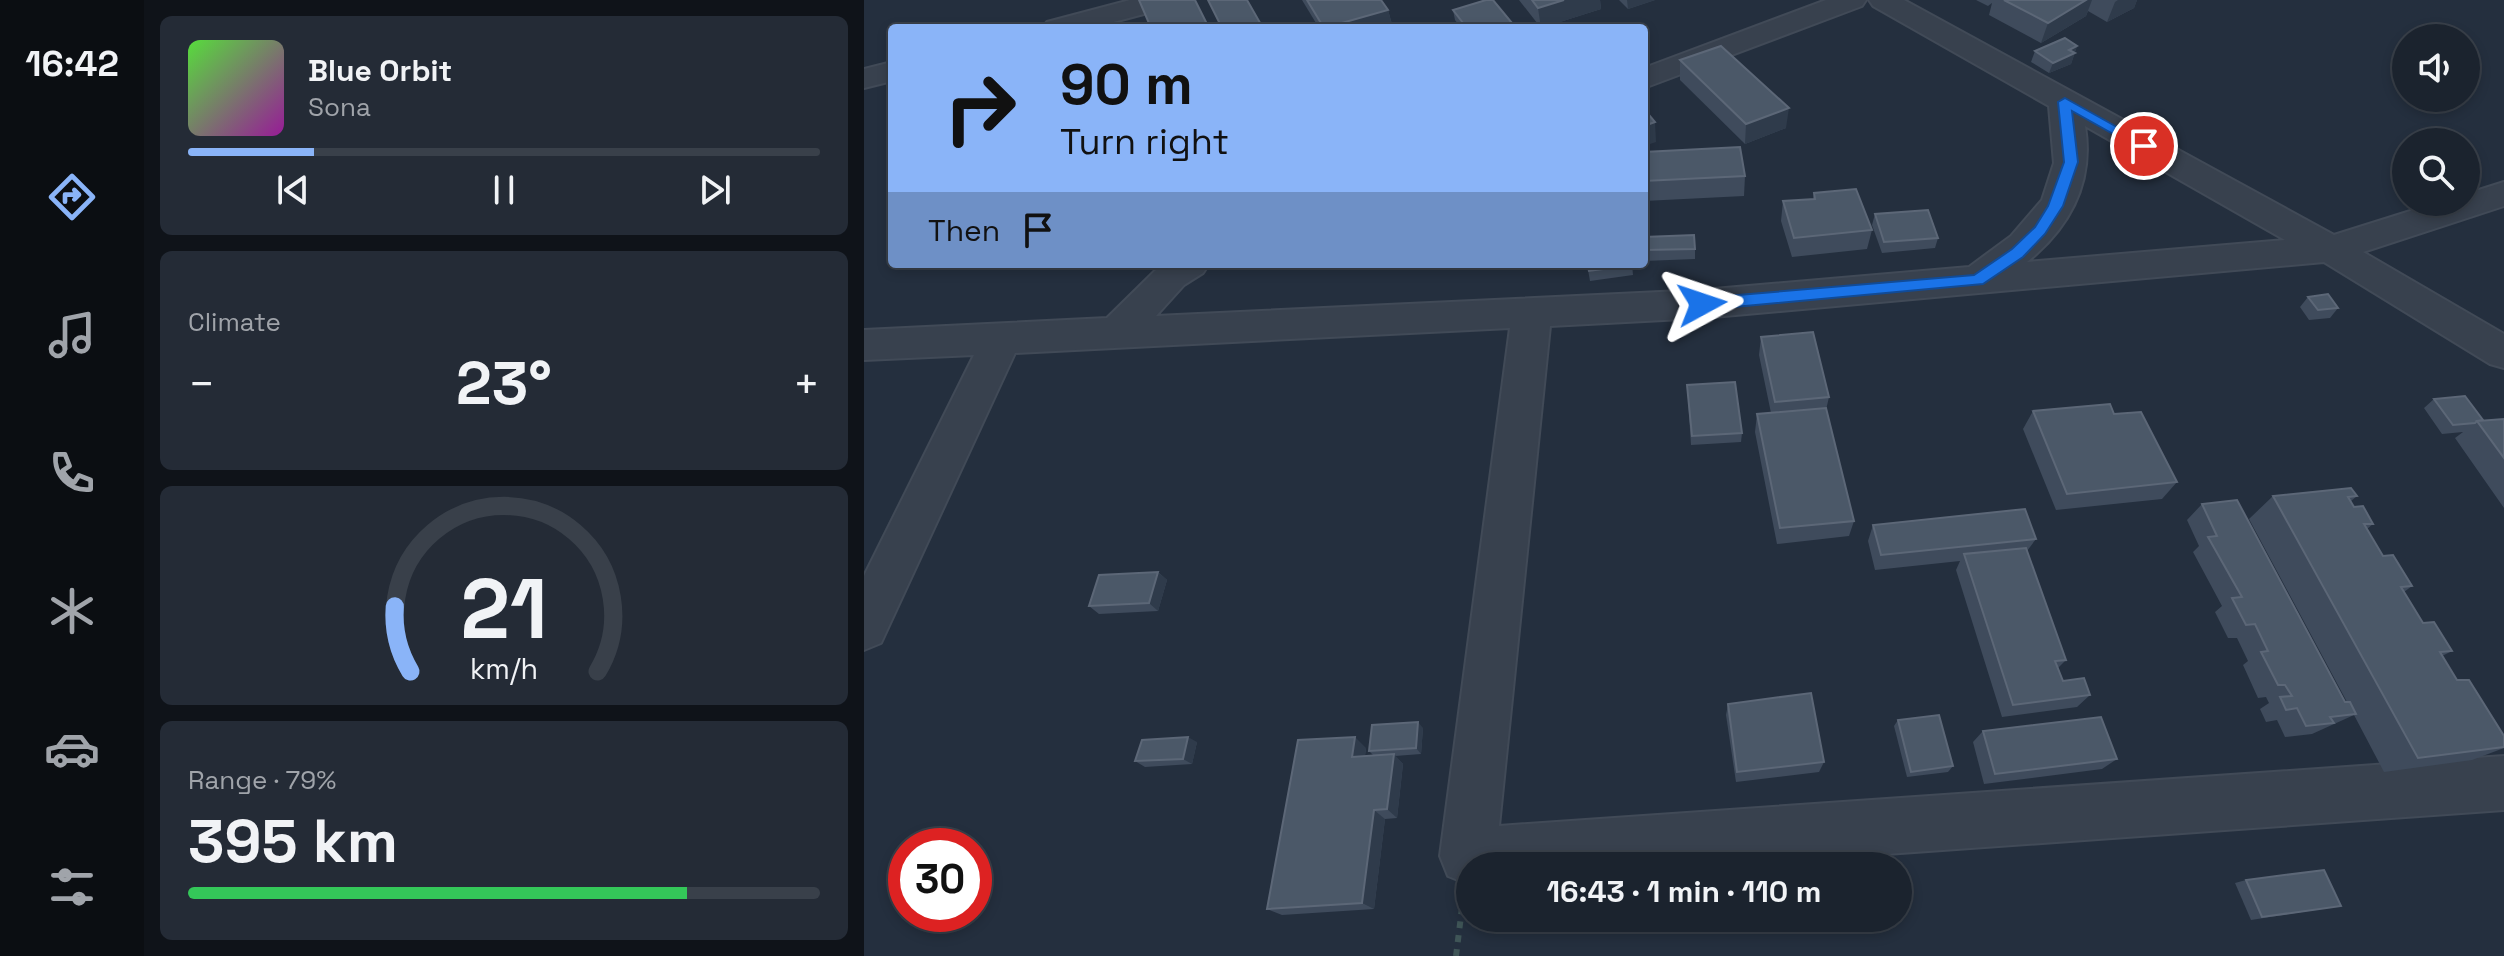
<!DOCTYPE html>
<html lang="en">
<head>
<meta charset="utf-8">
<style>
	:root { --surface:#1b232e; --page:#242b36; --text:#f1f3f6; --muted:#a0a4aa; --line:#39404a; --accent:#8ab4f8 }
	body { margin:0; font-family:"Space Grotesk",sans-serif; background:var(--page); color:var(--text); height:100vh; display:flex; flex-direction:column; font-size:30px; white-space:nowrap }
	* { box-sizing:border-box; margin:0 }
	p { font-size:26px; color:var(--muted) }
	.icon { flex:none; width:44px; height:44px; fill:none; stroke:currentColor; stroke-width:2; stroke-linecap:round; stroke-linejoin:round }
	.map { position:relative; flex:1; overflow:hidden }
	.details { display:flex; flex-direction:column; gap:16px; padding:16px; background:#0f1319; width:720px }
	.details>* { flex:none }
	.banner { position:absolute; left:24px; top:24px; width:760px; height:244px; border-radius:8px; box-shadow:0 4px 12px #0003,0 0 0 2px var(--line); background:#8ab4f8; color:#111; overflow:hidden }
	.controls { position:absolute; left:1528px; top:24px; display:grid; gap:16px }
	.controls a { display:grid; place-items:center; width:88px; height:88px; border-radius:50%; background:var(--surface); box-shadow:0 4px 12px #0003,0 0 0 2px var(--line); font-size:40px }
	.speed { position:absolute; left:24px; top:828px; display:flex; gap:16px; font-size:40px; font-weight:700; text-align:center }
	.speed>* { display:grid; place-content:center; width:104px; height:104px; border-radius:50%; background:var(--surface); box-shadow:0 4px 12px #0003,0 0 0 2px var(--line); line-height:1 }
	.speed .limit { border:12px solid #d22; background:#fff; color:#111 }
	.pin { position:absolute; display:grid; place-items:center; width:68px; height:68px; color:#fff; margin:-34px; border:4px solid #fff; border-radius:50%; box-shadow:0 2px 8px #0007 }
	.me { position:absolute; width:88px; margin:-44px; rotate:85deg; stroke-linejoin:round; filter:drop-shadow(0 0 6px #0008) }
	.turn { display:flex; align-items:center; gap:28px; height:168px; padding:0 40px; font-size:36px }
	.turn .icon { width:104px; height:104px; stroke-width:2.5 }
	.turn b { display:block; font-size:56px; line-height:68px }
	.then { display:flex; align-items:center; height:76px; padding:0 40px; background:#0003; gap:16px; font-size:30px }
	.big { font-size:60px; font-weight:600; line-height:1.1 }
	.details .widget { flex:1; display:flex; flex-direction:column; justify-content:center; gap:12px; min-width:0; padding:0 28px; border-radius:12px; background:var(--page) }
	.details .dial { align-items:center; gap:0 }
	.dial svg { height:208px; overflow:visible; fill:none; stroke:var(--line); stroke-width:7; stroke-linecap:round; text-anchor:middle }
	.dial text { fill:var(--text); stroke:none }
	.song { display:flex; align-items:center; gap:24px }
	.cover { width:96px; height:96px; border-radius:12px; background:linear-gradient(135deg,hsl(110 70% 55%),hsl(300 70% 35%)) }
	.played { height:8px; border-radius:4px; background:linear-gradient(90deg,var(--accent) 20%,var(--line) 20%) }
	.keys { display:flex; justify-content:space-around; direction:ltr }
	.heat { display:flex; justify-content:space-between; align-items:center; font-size:44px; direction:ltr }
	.charge { height:12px; border-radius:6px; background:linear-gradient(90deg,#34c759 79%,var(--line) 0) }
	.trip { position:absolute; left:592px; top:852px; width:456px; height:80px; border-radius:40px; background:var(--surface); box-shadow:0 4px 12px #0003,0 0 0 2px var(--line); font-weight:600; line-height:80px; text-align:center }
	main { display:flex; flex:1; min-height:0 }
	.menu { display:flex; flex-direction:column; width:144px; justify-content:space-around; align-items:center; background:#0b0e12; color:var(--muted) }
	.menu .icon { width:56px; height:56px }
	.menu .on { color:var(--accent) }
	.menu b { font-size:36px; color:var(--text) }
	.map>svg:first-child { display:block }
</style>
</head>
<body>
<main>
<nav class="menu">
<b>16:42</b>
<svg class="icon on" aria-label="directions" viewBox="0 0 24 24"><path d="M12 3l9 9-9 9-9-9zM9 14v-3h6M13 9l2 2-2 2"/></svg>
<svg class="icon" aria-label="music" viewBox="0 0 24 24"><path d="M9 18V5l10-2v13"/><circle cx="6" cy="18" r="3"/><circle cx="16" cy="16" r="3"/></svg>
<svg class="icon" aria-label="phone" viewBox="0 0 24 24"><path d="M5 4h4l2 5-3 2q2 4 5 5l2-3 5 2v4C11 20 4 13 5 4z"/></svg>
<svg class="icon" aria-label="climate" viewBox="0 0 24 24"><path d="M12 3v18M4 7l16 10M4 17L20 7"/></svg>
<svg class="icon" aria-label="car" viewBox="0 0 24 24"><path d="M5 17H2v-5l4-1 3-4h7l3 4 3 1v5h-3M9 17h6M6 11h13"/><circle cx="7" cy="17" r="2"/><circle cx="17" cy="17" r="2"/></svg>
<svg class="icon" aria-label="filters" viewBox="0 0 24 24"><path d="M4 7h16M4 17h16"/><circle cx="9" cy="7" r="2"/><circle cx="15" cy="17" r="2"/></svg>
</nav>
<section class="details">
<div class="widget">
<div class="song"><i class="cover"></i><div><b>Blue Orbit</b><p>Sona</p></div></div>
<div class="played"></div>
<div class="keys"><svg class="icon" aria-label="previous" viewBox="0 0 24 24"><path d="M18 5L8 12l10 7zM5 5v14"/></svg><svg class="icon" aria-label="pause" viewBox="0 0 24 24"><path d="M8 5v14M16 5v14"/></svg><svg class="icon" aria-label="next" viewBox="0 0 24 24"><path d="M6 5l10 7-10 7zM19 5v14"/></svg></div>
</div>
<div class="widget"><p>Climate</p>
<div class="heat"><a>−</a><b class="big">23°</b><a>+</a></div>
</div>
<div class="widget dial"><svg viewBox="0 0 100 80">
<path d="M14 69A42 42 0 1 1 86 69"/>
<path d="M14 69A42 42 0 0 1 8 44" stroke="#8ab4f8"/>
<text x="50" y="56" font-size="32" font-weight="700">21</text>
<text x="50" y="72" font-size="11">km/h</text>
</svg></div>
<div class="widget"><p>Range · 79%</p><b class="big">395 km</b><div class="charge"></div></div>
</section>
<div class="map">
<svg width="1640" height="956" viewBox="0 0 1640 956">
	<rect width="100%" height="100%" fill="#242f3e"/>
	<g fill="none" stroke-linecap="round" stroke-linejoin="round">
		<defs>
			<g id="street">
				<path d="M 266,0 L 314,0 L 310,6 L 227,28 L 178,28 L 183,22 Z"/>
				<path d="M 962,0 L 1002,0 L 998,6 L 780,88 L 780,68 Z"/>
				<path d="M 1005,0 L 1040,0 L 1470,235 L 1575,202 L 1602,202 L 1602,194 L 1640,182 L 1640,206 L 1499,252 L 1640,334 L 1640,368 L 1626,364 L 1460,262 L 838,318 L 686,326 L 635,826 L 1640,756 L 1640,810 L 856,866 L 606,866 L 604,884 L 584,876 L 576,856 L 646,328 L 151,353 L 17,643 L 0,650 L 0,576 L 110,355 L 0,360 L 0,330 L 243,318 L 298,264 L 345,264 L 339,273 L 320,285 L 292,316 L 838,290 L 1105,267 L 1147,236 L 1178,200 L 1190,163 L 1185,106 L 1009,6 ZM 1221,126 L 1421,240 L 1163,262 C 1206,227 1230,182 1221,126 Z"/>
				<path d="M 28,62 L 28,81 L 0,88 L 0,69 Z"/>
			</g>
		</defs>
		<use href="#street" stroke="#414a57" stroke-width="4"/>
		<path stroke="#3f5557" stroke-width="6" stroke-dasharray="7 7" stroke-linecap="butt" d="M 592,956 L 598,908"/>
		<use href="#street" fill="#38414e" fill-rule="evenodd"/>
	</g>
	<g fill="#3f4b5c">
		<path d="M 438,0 L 517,0 L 524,10 L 529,28 L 455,28 Z"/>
		<path d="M 655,0 L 736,0 L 737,9 L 677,28 Z"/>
		<path d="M 755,0 L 791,0 L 764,9 Z"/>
		<path d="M 1112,0 L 1273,0 L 1270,8 L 1243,22 L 1224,11 L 1222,16 L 1177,43 L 1125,15 L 1128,3 L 1124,6 Z"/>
		<path d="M 589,10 L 649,28 L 655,28 L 597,28 L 591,20 Z"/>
		<path d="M 1213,46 L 1207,64 L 1185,73 L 1167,62 L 1171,51 Z"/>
		<path d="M 816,60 L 922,128 L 881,144 L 816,80 Z"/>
		<path d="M 780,152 L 881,176 L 880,196 L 780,201 Z"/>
		<path d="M 950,193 L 1008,230 L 1003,249 L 928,257 L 917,221 L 919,201 L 949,199 Z"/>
		<path d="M 1011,214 L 1074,238 L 1071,248 L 1018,253 L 1008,225 Z"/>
		<path d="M 780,237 L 831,249 L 831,259 L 780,261 Z"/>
		<path d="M 723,264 L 768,264 L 769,275 L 726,281 Z"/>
		<path d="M 1444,297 L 1474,308 L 1466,318 L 1445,320 L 1436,307 Z"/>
		<path d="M 897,337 L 965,397 L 962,410 L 990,521 L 985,536 L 913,544 L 891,432 L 893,414 L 907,413 L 895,355 Z"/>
		<path d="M 823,385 L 878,433 L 877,442 L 827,445 Z"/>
		<path d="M 1570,399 L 1619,420 L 1640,419 L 1640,508 L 1591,438 L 1599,432 L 1578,434 L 1560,408 Z"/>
		<path d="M 1169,411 L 1250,414 L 1313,482 L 1298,499 L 1192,510 L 1159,429 Z"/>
		<path d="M 1409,496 L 1493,496 L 1487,501 L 1490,507 L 1509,524 L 1503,529 L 1519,556 L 1548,586 L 1540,592 L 1559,623 L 1588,651 L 1578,656 L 1593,680 L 1640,736 L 1640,748 L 1608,760 L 1520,772 L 1490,715 L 1448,734 L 1421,737 L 1413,720 L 1402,722 L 1396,709 L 1405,703 L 1402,697 L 1394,698 L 1379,665 L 1384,661 L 1373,638 L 1364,638 L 1351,612 L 1358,606 L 1329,552 L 1335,546 L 1323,520 L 1338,504 L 1481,702 L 1483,702 L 1385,519 Z"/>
		<path d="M 1009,525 L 1172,539 L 1163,551 L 1202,660 L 1194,668 L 1199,681 L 1226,695 L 1213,707 L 1138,717 L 1092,570 L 1096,561 L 1011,570 L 1004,541 Z"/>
		<path d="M 294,572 L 303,580 L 294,611 L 235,614 L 225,606 Z"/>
		<path d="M 864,704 L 960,762 L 955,772 L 872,782 L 862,715 Z"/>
		<path d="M 1034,720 L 1089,766 L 1084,772 L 1043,777 L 1030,726 Z"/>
		<path d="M 559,728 L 557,754 L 531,756 L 539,764 L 533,818 L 521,819 L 510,909 L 418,915 L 403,909 L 502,748 L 501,756 L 509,755 L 505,751 Z"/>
		<path d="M 1119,731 L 1253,759 L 1238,769 L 1120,784 L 1109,742 Z"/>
		<path d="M 333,742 L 328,764 L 281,767 L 271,761 Z"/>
		<path d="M 1382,880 L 1477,906 L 1387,920 L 1371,883 Z"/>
	</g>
	<g fill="#2f3b4b">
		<path d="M 700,0 L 736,0 L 737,9 L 677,28 L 674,8 Z"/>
		<path d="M 763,0 L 791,0 L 764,9 Z"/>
		<path d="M 1222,0 L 1228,0 L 1222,16 L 1177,43 L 1184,23 Z"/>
		<path d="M 1254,0 L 1273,0 L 1270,8 L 1243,22 L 1251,2 Z"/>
		<path d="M 524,10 L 529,28 L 462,28 Z"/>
		<path d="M 648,23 L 649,28 L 632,28 Z"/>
		<path d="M 1213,46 L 1207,64 L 1185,73 L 1189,63 L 1205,50 Z"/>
		<path d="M 925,108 L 922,128 L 881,144 L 882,124 Z"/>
		<path d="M 791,122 L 792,142 L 780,146 L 780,126 Z"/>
		<path d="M 294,572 L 303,580 L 294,611 L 285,603 Z"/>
		<path d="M 554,722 L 559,728 L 557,754 L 552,748 Z"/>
		<path d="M 324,737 L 333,742 L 328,764 L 319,759 Z"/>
		<path d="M 491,737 L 502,748 L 499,767 L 488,757 Z"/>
		<path d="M 530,754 L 539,764 L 533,818 L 523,809 Z"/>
		<path d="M 510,810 L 521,819 L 510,909 L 498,903 Z"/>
	</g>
	<g fill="#4b5868" stroke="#5c6777" stroke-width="2">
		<path d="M 275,0 L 331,0 L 345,28 L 287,28 Z"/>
		<path d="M 344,0 L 383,0 L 399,28 L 358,28 Z"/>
		<path d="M 443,0 L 517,0 L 524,10 L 460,28 Z"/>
		<path d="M 622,0 L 629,0 L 648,23 L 632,28 L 603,28 L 589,10 Z"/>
		<path d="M 668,0 L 700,0 L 674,8 Z"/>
		<path d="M 1140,0 L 1222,0 L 1184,23 Z"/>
		<path d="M 436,24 L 439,28 L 421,28 Z"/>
		<path d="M 1201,38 L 1213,46 L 1205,50 L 1211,53 L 1189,63 L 1171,51 Z"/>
		<path d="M 857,46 L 925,108 L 882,124 L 816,60 Z"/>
		<path d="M 780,109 L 791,122 L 780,126 Z"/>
		<path d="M 876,147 L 881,176 L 780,181 L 780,152 Z"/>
		<path d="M 992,189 L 1008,230 L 930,238 L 919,201 L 951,199 L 950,193 Z"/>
		<path d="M 1064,210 L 1074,238 L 1020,242 L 1011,214 Z"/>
		<path d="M 830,235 L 831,249 L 780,250 L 780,237 Z"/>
		<path d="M 723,264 L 768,264 L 769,265 L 725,271 Z"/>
		<path d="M 1464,294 L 1474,308 L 1454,310 L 1444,297 Z"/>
		<path d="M 949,332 L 965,397 L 911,402 L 897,337 Z"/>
		<path d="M 871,382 L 878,433 L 828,436 L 823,385 Z"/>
		<path d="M 1601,396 L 1619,420 L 1613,421 L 1611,423 L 1589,425 L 1570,399 Z"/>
		<path d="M 1246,404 L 1250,414 L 1277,412 L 1313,482 L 1203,494 L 1169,411 Z"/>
		<path d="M 962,408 L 990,521 L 916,528 L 893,414 Z"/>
		<path d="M 1640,419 L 1640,458 L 1613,421 Z"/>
		<path d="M 1487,488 L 1493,496 L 1484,497 L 1490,507 L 1499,506 L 1509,524 L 1500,524 L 1519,556 L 1529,555 L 1548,586 L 1537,587 L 1559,623 L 1570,622 L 1588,651 L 1576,652 L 1593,680 L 1605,680 L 1640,736 L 1640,747 L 1554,758 L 1409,496 Z"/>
		<path d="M 1373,500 L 1481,702 L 1486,702 L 1492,714 L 1466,717 L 1470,723 L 1442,726 L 1433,708 L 1422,710 L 1416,697 L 1428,696 L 1421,685 L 1414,685 L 1397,652 L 1404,651 L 1391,624 L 1382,625 L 1368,598 L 1378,597 L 1344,537 L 1353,536 L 1338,504 Z"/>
		<path d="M 1161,509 L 1172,539 L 1017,555 L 1009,525 Z"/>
		<path d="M 1162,548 L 1202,660 L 1191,661 L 1199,681 L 1220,678 L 1226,695 L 1149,705 L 1100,554 Z"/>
		<path d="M 294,572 L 285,603 L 225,606 L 235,575 Z"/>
		<path d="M 947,693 L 960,762 L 873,772 L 864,704 Z"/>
		<path d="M 1075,715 L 1089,766 L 1047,772 L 1034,720 Z"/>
		<path d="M 1237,717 L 1253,759 L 1131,774 L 1119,731 Z"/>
		<path d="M 554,722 L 552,748 L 505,751 L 508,725 Z"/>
		<path d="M 324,737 L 319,759 L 271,761 L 278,740 Z"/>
		<path d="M 491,737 L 488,757 L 530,754 L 523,809 L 510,810 L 498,903 L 403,909 L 434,740 Z"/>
		<path d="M 1460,870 L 1477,906 L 1398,917 L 1382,880 Z"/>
	</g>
	<path fill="#1a73e8" stroke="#114b97" stroke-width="2" d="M 1201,98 L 1287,146 L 1285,149 L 1276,149 L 1208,111 L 1214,162 L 1199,206 L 1181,234 L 1159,257 L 1119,284 L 838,310 L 830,304 L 838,298 L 1110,275 L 1148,249 L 1171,227 L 1184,206 L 1200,162 L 1194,102 Z"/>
</svg>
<div class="controls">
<a><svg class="icon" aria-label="sound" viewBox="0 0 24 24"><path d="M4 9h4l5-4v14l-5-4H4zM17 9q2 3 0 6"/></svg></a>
<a><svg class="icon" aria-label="search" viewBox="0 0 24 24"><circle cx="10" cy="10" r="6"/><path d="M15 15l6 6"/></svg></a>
</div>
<div class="speed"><div class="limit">30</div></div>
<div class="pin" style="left:1280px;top:146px;background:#d93025"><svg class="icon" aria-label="arrive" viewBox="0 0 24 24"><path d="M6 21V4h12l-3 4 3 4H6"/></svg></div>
<svg class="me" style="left:838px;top:304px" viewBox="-20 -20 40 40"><path d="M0-17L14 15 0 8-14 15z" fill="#1a73e8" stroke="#fff" stroke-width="4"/></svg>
<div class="trip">16:43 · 1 min · 110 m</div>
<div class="banner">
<div class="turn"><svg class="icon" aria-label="right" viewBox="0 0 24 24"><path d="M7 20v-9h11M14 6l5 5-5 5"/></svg><div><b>90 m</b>Turn right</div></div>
<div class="then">Then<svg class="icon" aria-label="arrive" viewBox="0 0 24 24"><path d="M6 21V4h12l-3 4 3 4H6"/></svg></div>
</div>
</div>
</main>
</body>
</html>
